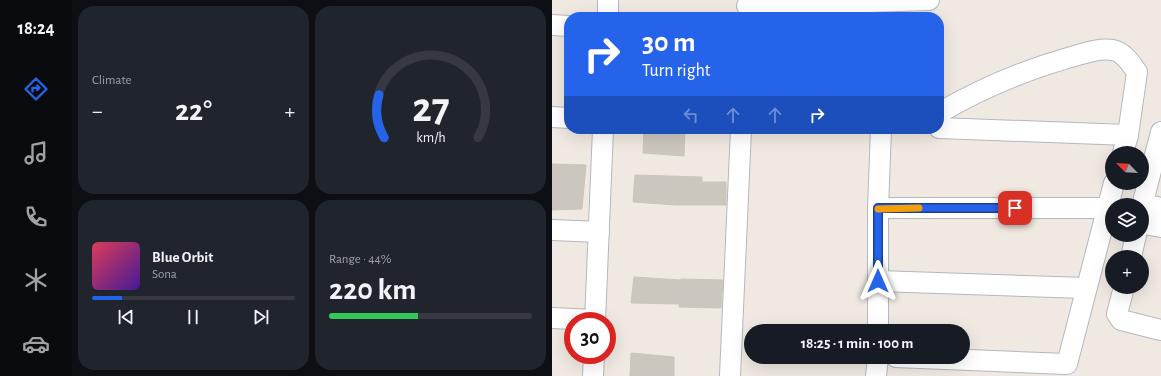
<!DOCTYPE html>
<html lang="en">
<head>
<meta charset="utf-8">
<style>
	:root { --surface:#171b24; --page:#20242c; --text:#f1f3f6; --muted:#9ea1a6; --line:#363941; --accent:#2563eb }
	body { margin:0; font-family:"Alegreya Sans",sans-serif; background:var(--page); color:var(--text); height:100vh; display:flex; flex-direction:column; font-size:15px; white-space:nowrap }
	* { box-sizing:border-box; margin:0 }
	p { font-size:13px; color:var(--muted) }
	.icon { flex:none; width:22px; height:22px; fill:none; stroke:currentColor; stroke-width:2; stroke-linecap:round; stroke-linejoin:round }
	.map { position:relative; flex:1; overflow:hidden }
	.details { display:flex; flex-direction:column; gap:6px; padding:6px; background:#0d0f14; width:480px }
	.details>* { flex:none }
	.guide { position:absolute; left:12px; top:12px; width:380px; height:122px; border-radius:16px; box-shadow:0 4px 16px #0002; background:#2563eb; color:#fff; overflow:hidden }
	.needle { width:26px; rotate:295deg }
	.fabs { position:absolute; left:553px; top:146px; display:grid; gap:8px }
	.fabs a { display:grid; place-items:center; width:44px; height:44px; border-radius:50%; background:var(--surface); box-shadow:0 4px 16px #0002; font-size:20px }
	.speed { position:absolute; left:12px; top:312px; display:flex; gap:8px; font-size:20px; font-weight:700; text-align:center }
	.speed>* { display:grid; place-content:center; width:52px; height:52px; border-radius:50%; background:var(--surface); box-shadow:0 4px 16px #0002; line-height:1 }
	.speed .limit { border:6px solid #d22; background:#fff; color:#111 }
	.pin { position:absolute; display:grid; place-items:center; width:34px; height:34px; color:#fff; margin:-17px; border-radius:8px; box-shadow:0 2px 6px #0006 }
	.me { position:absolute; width:44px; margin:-22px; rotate:0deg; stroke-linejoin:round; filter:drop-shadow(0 0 3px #0008) }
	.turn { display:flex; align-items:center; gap:14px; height:84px; padding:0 12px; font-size:18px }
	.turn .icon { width:52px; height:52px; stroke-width:2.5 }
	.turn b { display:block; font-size:28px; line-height:34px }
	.lanes { display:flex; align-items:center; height:38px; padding:0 12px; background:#0003; justify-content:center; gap:20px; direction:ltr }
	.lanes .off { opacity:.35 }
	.big { font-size:30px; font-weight:600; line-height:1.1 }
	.details .widget { flex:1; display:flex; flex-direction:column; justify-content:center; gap:6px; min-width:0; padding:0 14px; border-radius:16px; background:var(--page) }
	.details .dial { align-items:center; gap:0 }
	.dial svg { height:104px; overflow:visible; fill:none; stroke:var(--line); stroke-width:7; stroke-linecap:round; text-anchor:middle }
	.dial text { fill:var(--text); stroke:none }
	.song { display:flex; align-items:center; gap:12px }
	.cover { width:48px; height:48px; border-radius:6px; background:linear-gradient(135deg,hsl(350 70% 55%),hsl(260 70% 35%)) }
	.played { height:4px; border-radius:2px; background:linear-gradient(90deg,var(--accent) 15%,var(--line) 15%) }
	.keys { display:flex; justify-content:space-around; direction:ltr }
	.heat { display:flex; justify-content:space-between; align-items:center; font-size:22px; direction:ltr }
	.charge { height:6px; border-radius:3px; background:linear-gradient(90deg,#34c759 44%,var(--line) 0) }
	.details .tiles { flex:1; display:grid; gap:6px; grid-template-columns:repeat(2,1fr) }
	.trip { position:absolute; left:192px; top:324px; width:226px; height:40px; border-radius:20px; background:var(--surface); box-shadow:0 4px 16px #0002; font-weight:600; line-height:40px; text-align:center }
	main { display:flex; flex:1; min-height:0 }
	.tabs { display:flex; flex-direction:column; width:72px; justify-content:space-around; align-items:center; background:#090b0e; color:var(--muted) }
	.tabs .icon { width:28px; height:28px }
	.tabs .on { color:var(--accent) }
	.tabs b { font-size:18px; color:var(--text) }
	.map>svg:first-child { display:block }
</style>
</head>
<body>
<main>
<nav class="tabs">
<b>18:24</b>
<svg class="icon on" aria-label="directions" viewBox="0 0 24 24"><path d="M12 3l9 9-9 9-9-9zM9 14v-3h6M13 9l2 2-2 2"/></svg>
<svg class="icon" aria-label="music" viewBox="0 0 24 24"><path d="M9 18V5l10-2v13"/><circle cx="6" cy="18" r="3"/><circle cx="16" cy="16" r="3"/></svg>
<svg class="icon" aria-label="phone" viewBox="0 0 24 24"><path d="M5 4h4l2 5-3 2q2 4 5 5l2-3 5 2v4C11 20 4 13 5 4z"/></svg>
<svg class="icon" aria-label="climate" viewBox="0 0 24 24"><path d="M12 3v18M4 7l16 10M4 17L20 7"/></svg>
<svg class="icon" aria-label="car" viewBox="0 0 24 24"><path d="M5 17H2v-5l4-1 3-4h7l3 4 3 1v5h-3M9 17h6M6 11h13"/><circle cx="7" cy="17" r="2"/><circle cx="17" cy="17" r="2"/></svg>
</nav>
<section class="details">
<div class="tiles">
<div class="widget"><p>Climate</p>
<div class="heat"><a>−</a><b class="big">22°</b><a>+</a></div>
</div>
<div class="widget dial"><svg viewBox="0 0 100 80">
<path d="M14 69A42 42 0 1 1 86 69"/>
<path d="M14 69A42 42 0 0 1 10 36" stroke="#2563eb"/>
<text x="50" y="56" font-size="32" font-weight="700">27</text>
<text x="50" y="72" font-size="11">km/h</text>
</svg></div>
<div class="widget">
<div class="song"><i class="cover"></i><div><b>Blue Orbit</b><p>Sona</p></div></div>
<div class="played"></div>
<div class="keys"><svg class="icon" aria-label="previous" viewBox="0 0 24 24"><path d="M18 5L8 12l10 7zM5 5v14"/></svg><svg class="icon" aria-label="pause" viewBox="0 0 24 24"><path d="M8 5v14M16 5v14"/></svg><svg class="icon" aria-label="next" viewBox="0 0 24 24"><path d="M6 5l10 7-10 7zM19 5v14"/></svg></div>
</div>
<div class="widget"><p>Range · 44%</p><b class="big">220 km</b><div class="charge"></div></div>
</div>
</section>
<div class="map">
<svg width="609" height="376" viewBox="0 0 609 376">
	<rect width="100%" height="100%" fill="#efe9e1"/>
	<g fill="#cbc7bf" stroke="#cbc5ba">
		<path d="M 92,129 L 133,130 L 132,156 L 91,153 Z"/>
		<path d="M 0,164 L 34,165 L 30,209 L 0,210 Z"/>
		<path d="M 83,175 L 150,177 L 150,182 L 174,182 L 174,205 L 124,205 L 81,202 Z"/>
		<path d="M 82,277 L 129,280 L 129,279 L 171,280 L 169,308 L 127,307 L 127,304 L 79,303 Z"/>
		<path d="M 79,353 L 122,357 L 122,376 L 78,376 Z"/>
	</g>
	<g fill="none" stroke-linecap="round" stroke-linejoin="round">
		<defs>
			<g id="minor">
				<path d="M 195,6 L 377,0"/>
				<path d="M 56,17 L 56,0"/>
				<path d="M 0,25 L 17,26"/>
				<path d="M 387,113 C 428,89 473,70 519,57 C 533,53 547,48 561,50 C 572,52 579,64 585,72 L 576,135 L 571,153"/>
				<path d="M 0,117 L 17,118"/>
				<path d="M 387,128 L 576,135"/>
				<path d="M 609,132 L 592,198 L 596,205 L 609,208"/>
				<path d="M 326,208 L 555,208"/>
				<path d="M 590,226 L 592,224 L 609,227"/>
				<path d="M 0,230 L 47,232"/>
				<path d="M 579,257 L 584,235"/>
				<path d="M 326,281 L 534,288"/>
				<path d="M 572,287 L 565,314 L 569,320 L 609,330"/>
				<path d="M 0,318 L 43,320"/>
				<path d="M 43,321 L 51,129"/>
				<path d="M 326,331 L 326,208 L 329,129"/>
				<path d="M 344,357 L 515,364 L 562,183"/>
				<path d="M 41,376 L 42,355"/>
				<path d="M 178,376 L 189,129"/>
				<path d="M 324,376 L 326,357"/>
			</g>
		</defs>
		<use href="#minor" stroke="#b4b7c1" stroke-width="22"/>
		<use href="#minor" stroke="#fff" stroke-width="20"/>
	</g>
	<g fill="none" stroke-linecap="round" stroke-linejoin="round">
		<defs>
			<path id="route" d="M 326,281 L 326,208 L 463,208"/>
		</defs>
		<use href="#route" stroke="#184099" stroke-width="10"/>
		<use href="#route" stroke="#2563eb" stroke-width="7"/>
		<path stroke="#f59e0b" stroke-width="7" d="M 326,209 L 367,208"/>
	</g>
</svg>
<div class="fabs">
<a><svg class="needle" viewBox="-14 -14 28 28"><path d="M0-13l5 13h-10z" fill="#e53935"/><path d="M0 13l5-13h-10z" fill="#9ea1a6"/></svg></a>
<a><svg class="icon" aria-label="layers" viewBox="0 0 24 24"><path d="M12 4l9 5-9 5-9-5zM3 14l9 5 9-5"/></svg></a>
<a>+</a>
</div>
<div class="speed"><div class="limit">30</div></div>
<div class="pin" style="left:463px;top:208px;background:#d93025"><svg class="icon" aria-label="arrive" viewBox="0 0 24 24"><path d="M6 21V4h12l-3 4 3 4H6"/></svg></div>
<svg class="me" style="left:326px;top:281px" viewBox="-20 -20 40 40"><path d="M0-17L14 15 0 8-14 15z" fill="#2563eb" stroke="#fff" stroke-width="4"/></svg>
<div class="trip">18:25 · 1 min · 100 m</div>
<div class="guide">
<div class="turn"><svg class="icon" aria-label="right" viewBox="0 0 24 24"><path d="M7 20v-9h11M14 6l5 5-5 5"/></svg><div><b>30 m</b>Turn right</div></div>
<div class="lanes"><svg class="icon off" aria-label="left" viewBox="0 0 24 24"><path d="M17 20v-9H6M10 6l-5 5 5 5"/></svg><svg class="icon off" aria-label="ahead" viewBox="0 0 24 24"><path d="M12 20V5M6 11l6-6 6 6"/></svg><svg class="icon off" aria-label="ahead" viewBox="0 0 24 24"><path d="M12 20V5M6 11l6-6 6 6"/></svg><svg class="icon" aria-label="right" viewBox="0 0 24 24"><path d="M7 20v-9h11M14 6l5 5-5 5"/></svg></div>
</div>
</div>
</main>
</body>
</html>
